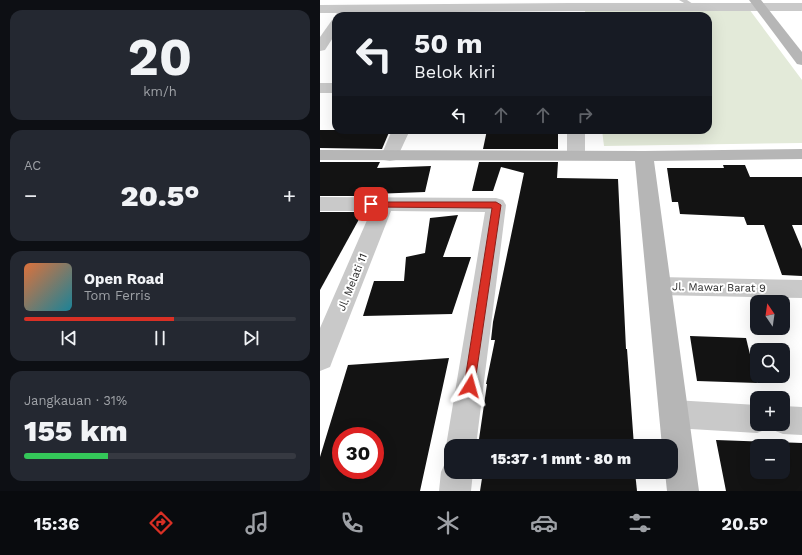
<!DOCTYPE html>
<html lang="id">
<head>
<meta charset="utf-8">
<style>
	:root { --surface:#171b24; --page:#242831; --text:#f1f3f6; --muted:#9ea1a6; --line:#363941; --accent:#d93025 }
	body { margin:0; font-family:"Work Sans",sans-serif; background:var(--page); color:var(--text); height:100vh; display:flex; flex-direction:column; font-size:15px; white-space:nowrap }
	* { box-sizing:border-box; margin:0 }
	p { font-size:13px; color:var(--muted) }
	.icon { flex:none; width:22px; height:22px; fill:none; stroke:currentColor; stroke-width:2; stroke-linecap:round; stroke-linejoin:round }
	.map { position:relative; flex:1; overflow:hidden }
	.panel { display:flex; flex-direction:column; gap:10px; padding:10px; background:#0d0f14; width:320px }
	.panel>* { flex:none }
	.guide { position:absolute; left:12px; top:12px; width:380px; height:122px; border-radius:12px; box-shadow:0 4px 16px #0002; background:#171b24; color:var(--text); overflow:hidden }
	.needle { width:26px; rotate:347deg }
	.buttons { position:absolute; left:430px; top:295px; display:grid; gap:8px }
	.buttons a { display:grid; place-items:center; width:40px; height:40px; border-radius:8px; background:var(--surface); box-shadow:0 4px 16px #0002; font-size:20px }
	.speed { position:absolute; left:12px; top:427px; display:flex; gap:8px; font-size:20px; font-weight:700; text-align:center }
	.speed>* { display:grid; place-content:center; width:52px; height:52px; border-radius:50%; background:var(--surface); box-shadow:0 4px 16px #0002; line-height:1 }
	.speed .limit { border:6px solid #d22; background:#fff; color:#111 }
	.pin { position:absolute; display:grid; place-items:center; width:34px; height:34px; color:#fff; margin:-17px; border-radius:8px; box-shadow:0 2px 6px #0006 }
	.me { position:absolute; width:44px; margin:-22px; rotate:8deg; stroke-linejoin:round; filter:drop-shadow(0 0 3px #0008) }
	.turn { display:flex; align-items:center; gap:14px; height:84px; padding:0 16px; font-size:18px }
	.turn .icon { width:52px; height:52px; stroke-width:2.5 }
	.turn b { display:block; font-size:28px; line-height:34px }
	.lanes { display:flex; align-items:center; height:38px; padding:0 16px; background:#0003; justify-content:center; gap:20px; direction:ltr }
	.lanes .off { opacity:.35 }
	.big { font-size:30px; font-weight:800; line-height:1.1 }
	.panel .widget { flex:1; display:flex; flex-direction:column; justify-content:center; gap:6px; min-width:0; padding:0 14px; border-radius:12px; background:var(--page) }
	.panel .dial { align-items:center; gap:0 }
	.dial b { font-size:52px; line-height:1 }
	.song { display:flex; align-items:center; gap:12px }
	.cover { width:48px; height:48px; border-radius:6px; background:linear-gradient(135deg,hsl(20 70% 55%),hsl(190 70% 35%)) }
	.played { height:4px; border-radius:2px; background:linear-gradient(90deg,var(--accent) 55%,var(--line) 55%) }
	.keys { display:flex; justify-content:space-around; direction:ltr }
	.heat { display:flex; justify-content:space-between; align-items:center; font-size:22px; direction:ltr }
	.charge { height:6px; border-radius:3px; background:linear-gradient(90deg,#34c759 31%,var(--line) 0) }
	.trip { position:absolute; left:124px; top:439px; width:234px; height:40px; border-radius:12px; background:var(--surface); box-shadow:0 4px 16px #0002; font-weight:800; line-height:40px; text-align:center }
	.menu { display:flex; height:64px; justify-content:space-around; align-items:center; background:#090b0e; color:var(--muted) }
	.menu .icon { width:28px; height:28px }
	.menu .selected { color:var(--accent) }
	.menu b { font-size:18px; color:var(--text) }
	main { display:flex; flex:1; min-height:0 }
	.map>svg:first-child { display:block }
</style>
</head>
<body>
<main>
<section class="panel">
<div class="widget dial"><b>20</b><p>km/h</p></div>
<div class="widget"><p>AC</p>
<div class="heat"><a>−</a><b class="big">20.5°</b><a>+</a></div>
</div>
<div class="widget">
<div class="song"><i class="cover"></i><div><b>Open Road</b><p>Tom Ferris</p></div></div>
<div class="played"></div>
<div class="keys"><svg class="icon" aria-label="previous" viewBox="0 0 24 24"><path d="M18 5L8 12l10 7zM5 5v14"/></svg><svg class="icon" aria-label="pause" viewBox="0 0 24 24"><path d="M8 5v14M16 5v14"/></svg><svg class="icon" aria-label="next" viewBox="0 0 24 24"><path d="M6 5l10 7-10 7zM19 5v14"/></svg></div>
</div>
<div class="widget"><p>Jangkauan · 31%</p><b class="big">155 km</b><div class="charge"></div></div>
</section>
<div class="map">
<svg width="482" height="491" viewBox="0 0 482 491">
	<rect width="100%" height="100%" fill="#fff"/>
	<path fill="#e3ead9" d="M 429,9 L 482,80 L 482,143 L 284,146 L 282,130 L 388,130 L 388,16 L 266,16 L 265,11 Z"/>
	<g fill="#131313" fill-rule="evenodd">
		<path d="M 0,130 L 70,130 L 62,149 L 0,148 Z"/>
		<path d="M 167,130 L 224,130 L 225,134 L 238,134 L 238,149 L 163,149 Z"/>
		<path d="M 0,162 L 60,162 L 57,168 L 111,166 L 105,192 L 53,194 L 52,196 L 0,196 Z"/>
		<path d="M 159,162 L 238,162 L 237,178 L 298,179 L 306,349 L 307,349 L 314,446 L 158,446 L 167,384 L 166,384 L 175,340 L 171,340 L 173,322 L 204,173 L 181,167 L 173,191 L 152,191 Z"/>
		<path d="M 403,165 L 425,165 L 430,177 L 482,177 L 482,225 L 472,225 L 482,249 L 482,276 L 462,275 L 444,225 L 427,225 L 424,217 L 360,214 L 358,202 L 352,202 L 347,168 L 404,168 Z"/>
		<path d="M 0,212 L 43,212 L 0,290 Z"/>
		<path d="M 138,215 L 123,257 L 151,257 L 132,314 L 43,316 L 54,281 L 84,281 L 86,257 L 105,253 L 110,218 Z"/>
		<path d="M 370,336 L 426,338 L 437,383 L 377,381 Z"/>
		<path d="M 129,358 L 100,491 L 0,491 L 0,457 L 28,365 ZM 21,436 L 55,436 L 55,470 L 21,470 Z"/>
		<path d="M 396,440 L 482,443 L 482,491 L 406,491 ZM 437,446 L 463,446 L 463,472 L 437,472 Z"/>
		<path d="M 163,472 L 315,472 L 317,491 L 160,491 Z"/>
	</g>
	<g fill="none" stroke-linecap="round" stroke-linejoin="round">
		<path fill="#c9c9c9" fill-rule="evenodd" d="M 359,0 L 367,0 L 376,6 L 371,7 Z"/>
		<g fill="#c9c9c9" fill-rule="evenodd">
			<path d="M 250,3 L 482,3 L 482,11 L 250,11 L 132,12 L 131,16 L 119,16 L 121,13 L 29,13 L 27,16 L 16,16 L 16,18 L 15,16 L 17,13 L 0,13 L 0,5 Z"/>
			<path d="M 16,19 L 16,33 L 5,50 L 0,51 L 0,37 L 12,20 Z"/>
			<rect x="0" y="83" width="16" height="10"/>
			<path d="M 72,130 L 90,130 L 76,160 L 70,161 L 64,160 L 61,156 Z"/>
			<path d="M 247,130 L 265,130 L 265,155 L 262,159 L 256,160 L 250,159 L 247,155 Z"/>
			<path d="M 0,197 L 176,198 L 183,200 L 186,205 L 156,446 L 131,446 L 131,457 L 126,446 L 165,212 L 71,211 L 13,359 L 10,367 L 0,371 L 0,328 L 51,211 L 0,211 Z"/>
			<path d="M 339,277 L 482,280 L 482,298 L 339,295 L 331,293 L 327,286 L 331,279 Z"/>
			<path d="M 354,400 L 437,405 L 437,424 L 450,424 L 447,429 L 437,433 L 354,428 L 344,424 L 339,414 L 344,404 Z"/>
			<path d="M 463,406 L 482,407 L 482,435 L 463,434 L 453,430 L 450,424 L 463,424 Z"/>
			<path d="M 131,459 L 131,472 L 153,472 L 151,491 L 119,491 L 121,472 L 126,461 Z"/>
		</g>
		<g fill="#b6b6b6" fill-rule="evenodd">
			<path d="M 429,0 L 441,0 L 482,52 L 482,65 L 477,64 Z"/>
			<path d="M 482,149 L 482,159 L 334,161 L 379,491 L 347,491 L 345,472 L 351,472 L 351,446 L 342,446 L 315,161 L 0,160 L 0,150 L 324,151 Z"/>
		</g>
	</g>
	<path fill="#d93025" stroke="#8d1f18" d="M 48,202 L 176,202 L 181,205 L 154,389 L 150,391 L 146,389 L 144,386 L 172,208 L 51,207 L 48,206 L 47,204 Z"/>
	<g text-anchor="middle" stroke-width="4" stroke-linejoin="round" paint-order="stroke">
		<g font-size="11" fill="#2c2c2c" stroke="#fff">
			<text transform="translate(32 282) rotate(-68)" y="4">Jl. Melati 11</text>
			<text transform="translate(399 287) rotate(1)" y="4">Jl. Mawar Barat 9</text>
		</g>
	</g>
</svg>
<div class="buttons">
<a><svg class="needle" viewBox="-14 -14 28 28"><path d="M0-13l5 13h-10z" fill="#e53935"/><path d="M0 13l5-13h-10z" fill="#9ea1a6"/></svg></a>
<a><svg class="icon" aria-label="search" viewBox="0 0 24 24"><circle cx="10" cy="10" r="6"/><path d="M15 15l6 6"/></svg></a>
<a>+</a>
<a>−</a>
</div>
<div class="speed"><div class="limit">30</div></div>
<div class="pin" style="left:51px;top:204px;background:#d93025"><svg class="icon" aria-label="arrive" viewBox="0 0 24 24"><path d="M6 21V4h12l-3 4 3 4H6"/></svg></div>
<svg class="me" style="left:150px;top:386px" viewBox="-20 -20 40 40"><path d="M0-17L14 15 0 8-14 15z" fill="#d93025" stroke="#fff" stroke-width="4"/></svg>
<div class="trip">15:37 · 1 mnt · 80 m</div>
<div class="guide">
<div class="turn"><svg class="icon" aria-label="left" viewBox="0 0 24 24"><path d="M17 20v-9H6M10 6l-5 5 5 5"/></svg><div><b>50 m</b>Belok kiri</div></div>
<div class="lanes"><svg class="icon" aria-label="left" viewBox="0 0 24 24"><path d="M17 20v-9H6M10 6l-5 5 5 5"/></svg><svg class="icon off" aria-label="ahead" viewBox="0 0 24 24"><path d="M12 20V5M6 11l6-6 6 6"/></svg><svg class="icon off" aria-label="ahead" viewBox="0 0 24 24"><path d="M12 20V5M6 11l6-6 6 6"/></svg><svg class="icon off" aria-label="right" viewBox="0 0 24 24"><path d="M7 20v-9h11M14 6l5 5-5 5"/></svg></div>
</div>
</div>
</main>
<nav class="menu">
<b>15:36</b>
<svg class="icon selected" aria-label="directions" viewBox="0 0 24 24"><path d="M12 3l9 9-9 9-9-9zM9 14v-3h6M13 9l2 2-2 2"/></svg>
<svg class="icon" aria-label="music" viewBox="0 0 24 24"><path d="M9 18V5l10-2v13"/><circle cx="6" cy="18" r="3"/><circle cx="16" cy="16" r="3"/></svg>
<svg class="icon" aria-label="phone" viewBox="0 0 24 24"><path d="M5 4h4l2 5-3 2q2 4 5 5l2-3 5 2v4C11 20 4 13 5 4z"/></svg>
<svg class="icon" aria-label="climate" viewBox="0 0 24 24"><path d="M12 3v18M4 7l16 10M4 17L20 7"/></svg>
<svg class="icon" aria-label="car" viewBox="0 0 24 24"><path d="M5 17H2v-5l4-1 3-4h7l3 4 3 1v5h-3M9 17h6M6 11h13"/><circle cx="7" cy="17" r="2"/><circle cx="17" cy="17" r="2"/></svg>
<svg class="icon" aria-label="filters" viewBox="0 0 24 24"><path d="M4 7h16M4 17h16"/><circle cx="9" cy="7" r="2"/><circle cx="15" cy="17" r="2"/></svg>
<b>20.5°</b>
</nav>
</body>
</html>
